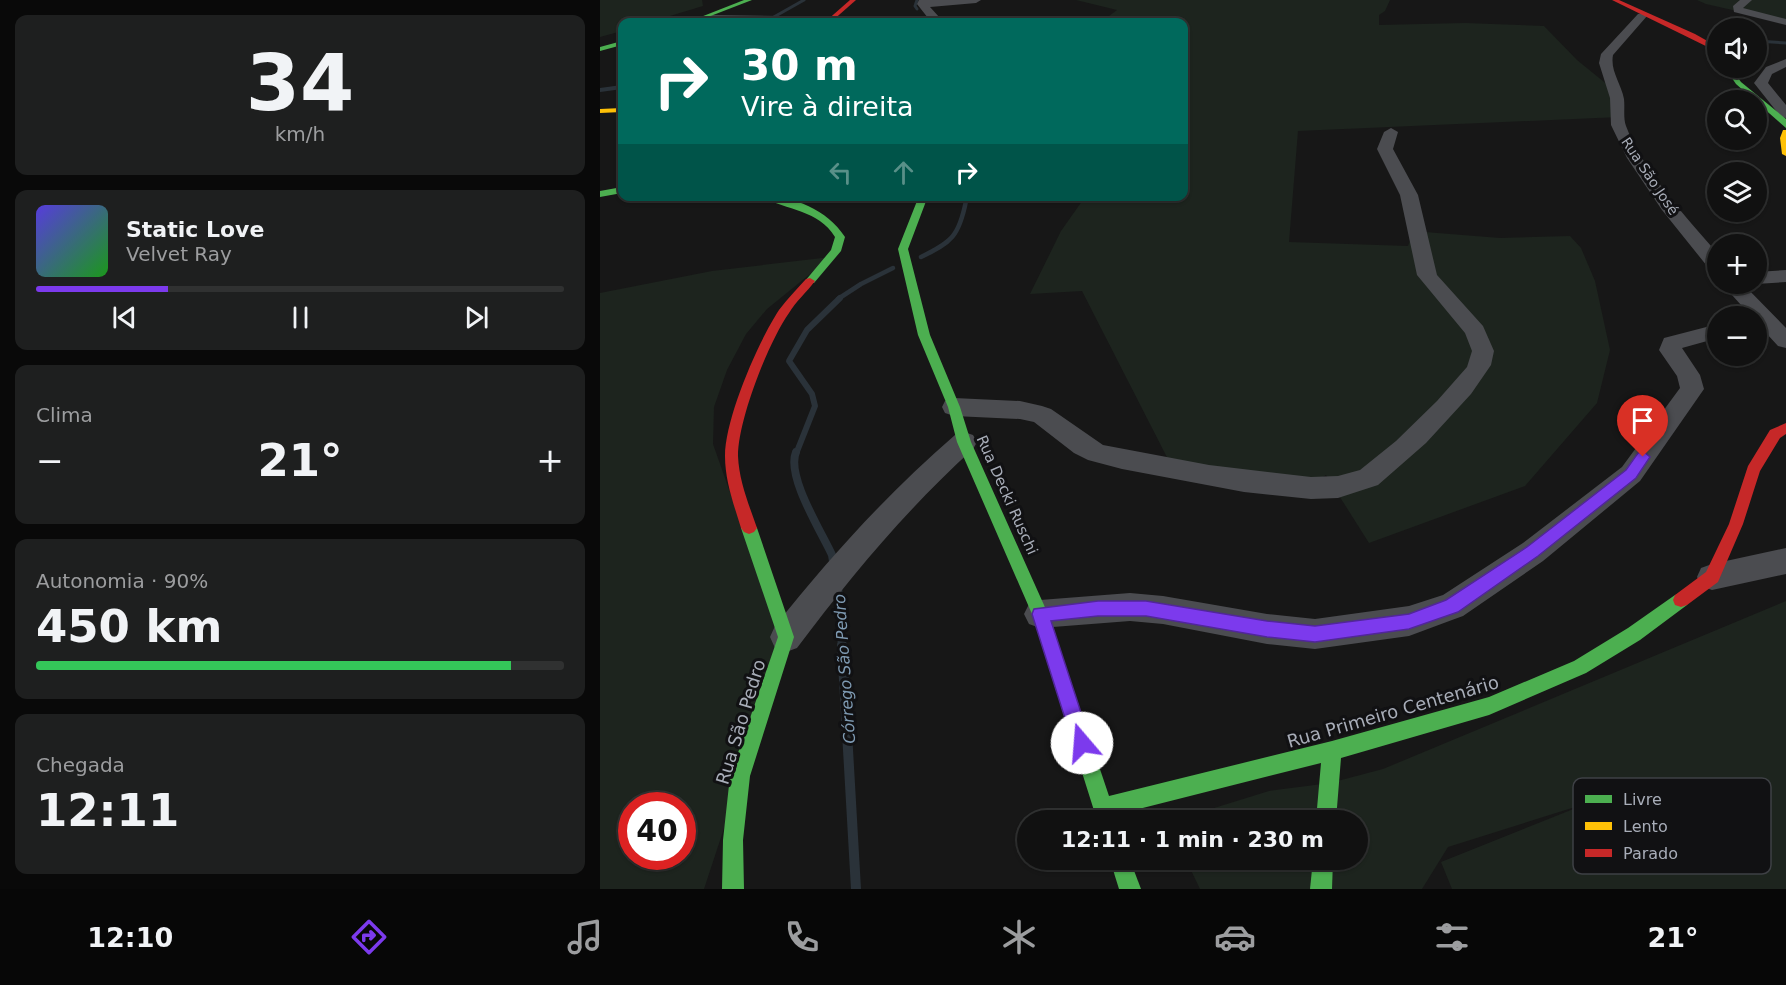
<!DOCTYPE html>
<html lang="pt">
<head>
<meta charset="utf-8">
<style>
	:root { --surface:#111; --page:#1e1f1f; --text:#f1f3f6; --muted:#9c9d9f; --line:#303131; --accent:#7c3aed }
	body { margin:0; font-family:"DejaVu Sans",sans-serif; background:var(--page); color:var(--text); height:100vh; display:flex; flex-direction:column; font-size:22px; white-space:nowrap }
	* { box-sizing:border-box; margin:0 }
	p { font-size:20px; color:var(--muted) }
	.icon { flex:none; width:33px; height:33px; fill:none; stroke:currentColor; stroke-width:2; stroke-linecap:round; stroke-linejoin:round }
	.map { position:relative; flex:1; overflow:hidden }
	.panel { display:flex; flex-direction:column; gap:15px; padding:15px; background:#090909; width:600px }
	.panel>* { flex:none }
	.guide { position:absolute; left:18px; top:18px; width:570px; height:183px; border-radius:12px; box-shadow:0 2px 4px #0004,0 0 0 2px var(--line); background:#00695c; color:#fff; overflow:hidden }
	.fabs { position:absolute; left:1107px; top:18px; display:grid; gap:12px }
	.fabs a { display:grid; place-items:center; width:60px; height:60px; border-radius:50%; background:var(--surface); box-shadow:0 2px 4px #0004,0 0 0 2px var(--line); font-size:30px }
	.speed { position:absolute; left:18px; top:792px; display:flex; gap:12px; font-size:30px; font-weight:700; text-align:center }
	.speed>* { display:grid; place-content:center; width:78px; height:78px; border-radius:50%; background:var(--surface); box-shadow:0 2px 4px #0004,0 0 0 2px var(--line); line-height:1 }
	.speed .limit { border:9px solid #d22; background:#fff; color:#111 }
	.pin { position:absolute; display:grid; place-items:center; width:51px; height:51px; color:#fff; margin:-62px -26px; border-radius:50% 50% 50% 0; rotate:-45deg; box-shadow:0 0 6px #0007 }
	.pin .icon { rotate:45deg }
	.me { position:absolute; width:66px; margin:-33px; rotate:342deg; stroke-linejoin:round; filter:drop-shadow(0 0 4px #0008) }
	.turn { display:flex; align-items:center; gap:21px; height:126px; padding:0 24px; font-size:27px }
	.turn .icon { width:78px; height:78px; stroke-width:2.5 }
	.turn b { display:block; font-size:42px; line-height:51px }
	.lanes { display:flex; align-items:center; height:57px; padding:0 24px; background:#0003; justify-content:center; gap:30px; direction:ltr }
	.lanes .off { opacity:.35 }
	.big { font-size:45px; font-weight:700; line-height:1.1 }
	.panel .tile { flex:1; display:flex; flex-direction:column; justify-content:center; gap:9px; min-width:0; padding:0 21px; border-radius:12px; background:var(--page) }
	.panel .dial { align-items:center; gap:0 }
	.dial b { font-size:78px; line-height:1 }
	.song { display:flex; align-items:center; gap:18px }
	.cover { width:72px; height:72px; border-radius:9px; background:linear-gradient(135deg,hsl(250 70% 55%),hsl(120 70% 35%)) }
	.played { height:6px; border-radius:3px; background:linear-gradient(90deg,var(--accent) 25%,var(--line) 25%) }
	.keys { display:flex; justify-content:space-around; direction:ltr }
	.heat { display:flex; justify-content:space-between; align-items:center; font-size:33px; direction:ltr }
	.charge { height:9px; border-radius:4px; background:linear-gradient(90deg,#34c759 90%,var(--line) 0) }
	.trip { position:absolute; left:417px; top:810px; width:351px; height:60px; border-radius:30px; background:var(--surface); box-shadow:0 2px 4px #0004,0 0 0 2px var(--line); font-weight:700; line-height:60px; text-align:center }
	.dock { display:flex; height:96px; justify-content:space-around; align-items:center; background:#070707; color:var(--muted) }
	.dock .icon { width:42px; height:42px }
	.dock .selected { color:var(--accent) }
	.dock b { font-size:27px; color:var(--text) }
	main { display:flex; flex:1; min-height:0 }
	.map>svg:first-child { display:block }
</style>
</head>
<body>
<main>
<section class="panel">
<div class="tile dial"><b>34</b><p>km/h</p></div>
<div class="tile">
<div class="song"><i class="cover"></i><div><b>Static Love</b><p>Velvet Ray</p></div></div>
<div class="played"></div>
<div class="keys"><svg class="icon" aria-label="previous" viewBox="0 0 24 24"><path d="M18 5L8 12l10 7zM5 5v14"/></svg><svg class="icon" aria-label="pause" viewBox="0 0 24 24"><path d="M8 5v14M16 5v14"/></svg><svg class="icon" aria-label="next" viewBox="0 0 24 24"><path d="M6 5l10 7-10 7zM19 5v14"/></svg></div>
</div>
<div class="tile"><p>Clima</p>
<div class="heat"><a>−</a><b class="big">21°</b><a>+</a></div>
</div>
<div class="tile"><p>Autonomia · 90%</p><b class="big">450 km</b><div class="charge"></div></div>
<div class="tile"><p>Chegada</p><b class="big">12:11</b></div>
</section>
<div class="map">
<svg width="1186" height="889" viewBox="0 0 1186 889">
	<rect width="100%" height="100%" fill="#171717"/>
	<g fill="#1d241e" fill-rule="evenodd">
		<path d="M 0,0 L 102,0 L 103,6 L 50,22 L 22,22 L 22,31 L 0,37 Z"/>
		<path d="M 476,0 L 790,0 L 785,11 L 779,15 L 779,25 L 865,23 L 944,26 L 977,60 L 1009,86 L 1019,117 L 698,131 L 689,242 L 808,246 L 812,235 L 825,232 L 900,238 L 970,236 L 981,248 L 995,281 L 1010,350 L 997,403 L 925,486 L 769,543 L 726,475 L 699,492 L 574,471 L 482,291 L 430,294 L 461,231 L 485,197 L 584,196 L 584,22 L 501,22 L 517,10 Z"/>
		<path d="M 1097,0 L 1186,0 L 1186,22 L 1106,4 Z"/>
		<path d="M 231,257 L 167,309 L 146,334 L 127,370 L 114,407 L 113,444 L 184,646 L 104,889 L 0,889 L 0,293 L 112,271 ZM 32,806 L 82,806 L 82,856 L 32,856 Z"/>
		<path d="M 1186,601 L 1186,889 L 852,889 L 841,862 L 991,802 L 848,847 L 822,889 L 600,889 L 586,860 L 758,860 L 758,820 L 596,820 L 598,813 L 669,791 L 730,783 L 783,769 Z"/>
	</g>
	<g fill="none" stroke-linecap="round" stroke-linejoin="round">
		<g stroke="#2a3239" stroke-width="3">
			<path d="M 317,0 L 315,6 L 317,9"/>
			<path d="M 165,22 L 204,0"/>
			<path d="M 1156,41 L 1186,43"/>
		</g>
		<path stroke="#2a3239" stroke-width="4" d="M 0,90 L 22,87"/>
		<g stroke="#2a3239" stroke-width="4.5">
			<path d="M 321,257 C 352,242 359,236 366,201"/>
			<path d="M 238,299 L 261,284 L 293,268"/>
		</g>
		<path stroke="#2a3239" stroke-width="6" d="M 196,454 L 215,406 L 212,394 L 189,361 L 207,330 L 240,298"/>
		<g stroke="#2a3239" stroke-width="8">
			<path d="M 196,452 C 186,476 221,531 232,555 L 234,567"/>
			<path d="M 238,586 L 242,647"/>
		</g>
		<path stroke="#2a3239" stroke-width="10" d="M 242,645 L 256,889"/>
		<g fill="#4b4c50" fill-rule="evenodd">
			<path d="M 319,0 L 381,0 L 376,3 L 330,7 L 340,18 L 336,22 L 108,21 L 102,18 L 108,15 L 328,18 L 317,4 Z"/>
			<path d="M 1140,0 L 1152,0 L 1143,8 L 1186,19 L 1186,25 L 1134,12 L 1133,6 Z"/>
			<path d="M 1042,13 L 1047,16 L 1013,55 C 1010,71 1021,83 1024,99 C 1025,108 1023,118 1026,126 C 1042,170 1088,219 1118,254 L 1118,273 L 1111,271 L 1062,210 L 1027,158 L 1011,125 L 1010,98 L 999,63 L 1001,54 L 1038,14 Z"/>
			<path d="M 1186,59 L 1186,67 L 1172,74 L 1168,83 L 1186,105 L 1186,118 L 1181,117 L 1154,83 L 1166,67 Z"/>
			<path d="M 791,128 L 798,132 L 793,149 L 818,195 L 837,275 L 883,326 L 894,351 L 891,365 L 871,394 L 826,443 L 778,485 L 738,498 L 711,499 L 644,492 L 522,469 L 488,460 L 474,453 L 434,422 L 420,419 L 354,416 L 345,413 L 342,407 L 345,401 L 354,398 L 420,401 L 442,406 L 451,409 L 503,445 L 609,465 L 711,477 L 738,476 L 760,470 L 796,441 L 837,401 L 867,367 L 872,351 L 865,333 L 817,275 L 800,195 L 777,149 L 784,132 Z"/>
			<path d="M 1186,270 L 1186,282 L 1156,284 L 1154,284 L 1156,284 L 1156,272 Z"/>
			<path d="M 1122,284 L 1143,284 L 1186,328 L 1186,348 L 1178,346 L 1156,322 L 1156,316 L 1151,316 Z"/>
			<path d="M 1118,324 L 1118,338 L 1082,348 L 1100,375 L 1104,389 L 1040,481 L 943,561 L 863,616 L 852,620 L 809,636 L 715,649 L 667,644 L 563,624 L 530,621 L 440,628 L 429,624 L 424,614 L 429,604 L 440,600 L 530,593 L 563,596 L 667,614 L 715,619 L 809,606 L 843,595 L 923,543 L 1022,467 L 1080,388 L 1077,376 L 1059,350 L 1064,338 Z"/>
			<path d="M 364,432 L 373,435 L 377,442 L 373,449 C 307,509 251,576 197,648 L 186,652 L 175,648 L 170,637 L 175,626 C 230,557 288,493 355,435 Z"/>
			<path d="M 1186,548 L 1186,574 L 1112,590 L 1101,586 L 1097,577 L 1101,568 L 1112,564 Z"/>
		</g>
		<g fill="#4caf50" fill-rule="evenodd">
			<path d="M 144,0 L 152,0 L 95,22 L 88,22 Z"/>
			<path d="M 22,41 L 22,45 L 0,51 L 0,47 Z"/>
			<path d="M 1125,68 L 1131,68 L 1141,82 L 1186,119 L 1186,128 L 1136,84 Z"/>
			<path d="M 22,187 L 22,193 L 0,197 L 0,191 Z"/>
			<path d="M 161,196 C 193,196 227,209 245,237 L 241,251 L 214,283 L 206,283 L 205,281 L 231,250 L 235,237 C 218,209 186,211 161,196 Z"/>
			<path d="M 319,196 L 328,196 L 308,249 L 330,335 L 360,407 L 371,442 L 448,614 L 509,796 L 732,741 L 889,697 L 974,661 L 1028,628 L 1075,595 L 1081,593 L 1087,595 L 1089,600 L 1087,605 L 1040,640 L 986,673 L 889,715 L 741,758 L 736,820 L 716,820 L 721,763 L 515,815 L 517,820 L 497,820 L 432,614 L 357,442 L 348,407 L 318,335 L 298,249 Z"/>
			<path d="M 149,522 L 154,524 L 157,528 L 194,637 L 150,776 L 143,840 L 144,889 L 122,889 L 123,840 L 130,776 L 178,637 L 141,528 L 144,524 Z"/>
			<path d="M 510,860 L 530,860 L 541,889 L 519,889 Z"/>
			<path d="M 713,860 L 733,860 L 732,889 L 710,889 Z"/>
		</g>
		<g fill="#ffc107" fill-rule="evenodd">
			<path d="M 22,108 L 22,112 L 0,113 L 0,109 Z"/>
			<path d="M 1183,130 L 1186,130 L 1186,156 L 1182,154 L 1180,138 Z"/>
		</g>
		<g fill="#c62828" fill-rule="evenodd">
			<path d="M 250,0 L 256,0 L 231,22 L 225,22 Z"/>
			<path d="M 1012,0 L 1019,0 L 1095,34 L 1118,47 L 1118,52 Z"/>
			<path d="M 210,278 L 215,281 C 207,292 196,301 189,313 C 168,343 138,420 138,456 C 139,481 149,505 157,528 L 154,532 L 149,534 L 144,532 L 141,528 C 134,505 125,481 125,456 C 125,418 158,342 179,310 C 187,299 197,289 206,279 Z"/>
			<path d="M 1186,423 L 1186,434 L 1180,438 L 1160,471 L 1143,524 L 1118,582 L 1087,605 L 1081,607 L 1075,605 L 1073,600 L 1075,595 L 1106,572 L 1129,524 L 1148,466 L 1170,430 Z"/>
		</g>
	</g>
	<path fill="#7c3aed" stroke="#51269a" stroke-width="1.5" d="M 1043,451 L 1050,457 L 1036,478 L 938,556 L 858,612 L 809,629 L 715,642 L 667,637 L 546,616 L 498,616 L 451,621 L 491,743 L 488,750 L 482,753 L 475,750 L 432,614 L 434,609 L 498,601 L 546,601 L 667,621 L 715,626 L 809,614 L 846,600 L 927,547 L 1026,470 L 1038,453 Z"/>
	<g text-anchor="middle" stroke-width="6" stroke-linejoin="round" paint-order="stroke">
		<g font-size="14" fill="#a8adb8" stroke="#111113">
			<text transform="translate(1050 176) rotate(56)" y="5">Rua São José</text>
		</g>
		<g font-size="15" fill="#a8adb8" stroke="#111113">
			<text transform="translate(407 495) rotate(66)" y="5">Rua Decki Ruschi</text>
		</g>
		<g font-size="16" font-style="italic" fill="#7f9bb3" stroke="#111113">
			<text transform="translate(244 669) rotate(-94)" y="6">Córrego São Pedro</text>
		</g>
		<g font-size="18" fill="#a8adb8" stroke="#111113">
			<text transform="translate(793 712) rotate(-16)" y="6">Rua Primeiro Centenário</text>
			<text transform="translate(141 722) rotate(-73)" y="6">Rua São Pedro</text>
		</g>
	</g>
	<rect x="973" y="778" width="198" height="96" rx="9" fill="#111113" stroke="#3e4045" stroke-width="1.5"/>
	<rect x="985" y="795" width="27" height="8" fill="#4caf50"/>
	<rect x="985" y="822" width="27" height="8" fill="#ffc107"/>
	<rect x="985" y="849" width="27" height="8" fill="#c62828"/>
	<g font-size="16" fill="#a8adb8">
		<text x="1023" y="805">Livre</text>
		<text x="1023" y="832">Lento</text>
		<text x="1023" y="859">Parado</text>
	</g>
</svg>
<div class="fabs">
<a><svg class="icon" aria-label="sound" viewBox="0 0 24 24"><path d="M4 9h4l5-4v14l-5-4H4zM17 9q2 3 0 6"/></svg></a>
<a><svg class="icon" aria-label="search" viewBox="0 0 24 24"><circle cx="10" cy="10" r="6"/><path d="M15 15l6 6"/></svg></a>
<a><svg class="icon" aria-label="layers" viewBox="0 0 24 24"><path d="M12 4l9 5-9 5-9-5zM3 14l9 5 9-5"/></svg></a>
<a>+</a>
<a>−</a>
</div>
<div class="speed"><div class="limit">40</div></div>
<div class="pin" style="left:1043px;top:457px;background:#d93025"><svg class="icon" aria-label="arrive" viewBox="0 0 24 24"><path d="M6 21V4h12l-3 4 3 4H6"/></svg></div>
<svg class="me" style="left:482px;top:743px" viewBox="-20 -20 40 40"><circle r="19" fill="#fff"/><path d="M0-13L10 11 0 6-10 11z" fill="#7c3aed"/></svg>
<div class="trip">12:11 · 1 min · 230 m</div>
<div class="guide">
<div class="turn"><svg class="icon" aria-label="right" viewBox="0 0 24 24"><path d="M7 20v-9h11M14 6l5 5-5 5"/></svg><div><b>30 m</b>Vire à direita</div></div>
<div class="lanes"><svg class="icon off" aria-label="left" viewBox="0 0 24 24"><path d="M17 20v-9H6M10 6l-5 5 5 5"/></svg><svg class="icon off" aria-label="ahead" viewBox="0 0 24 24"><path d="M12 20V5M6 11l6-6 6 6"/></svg><svg class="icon" aria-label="right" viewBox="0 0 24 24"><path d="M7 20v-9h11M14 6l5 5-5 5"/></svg></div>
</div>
</div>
</main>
<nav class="dock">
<b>12:10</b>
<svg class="icon selected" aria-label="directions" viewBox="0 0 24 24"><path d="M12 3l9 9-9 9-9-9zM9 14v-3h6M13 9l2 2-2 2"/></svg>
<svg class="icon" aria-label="music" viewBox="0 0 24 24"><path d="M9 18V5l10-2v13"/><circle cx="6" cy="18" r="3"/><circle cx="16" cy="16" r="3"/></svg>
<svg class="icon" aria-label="phone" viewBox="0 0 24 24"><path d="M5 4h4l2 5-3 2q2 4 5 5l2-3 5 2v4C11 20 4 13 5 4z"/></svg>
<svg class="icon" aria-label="climate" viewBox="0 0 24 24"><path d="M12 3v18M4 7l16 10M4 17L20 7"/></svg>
<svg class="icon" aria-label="car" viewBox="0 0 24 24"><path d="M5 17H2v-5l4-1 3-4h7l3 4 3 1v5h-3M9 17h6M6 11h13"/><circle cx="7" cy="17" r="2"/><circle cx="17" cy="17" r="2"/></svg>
<svg class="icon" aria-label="filters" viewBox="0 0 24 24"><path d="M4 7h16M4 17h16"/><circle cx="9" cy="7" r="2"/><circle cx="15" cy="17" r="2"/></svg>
<b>21°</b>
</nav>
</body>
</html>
